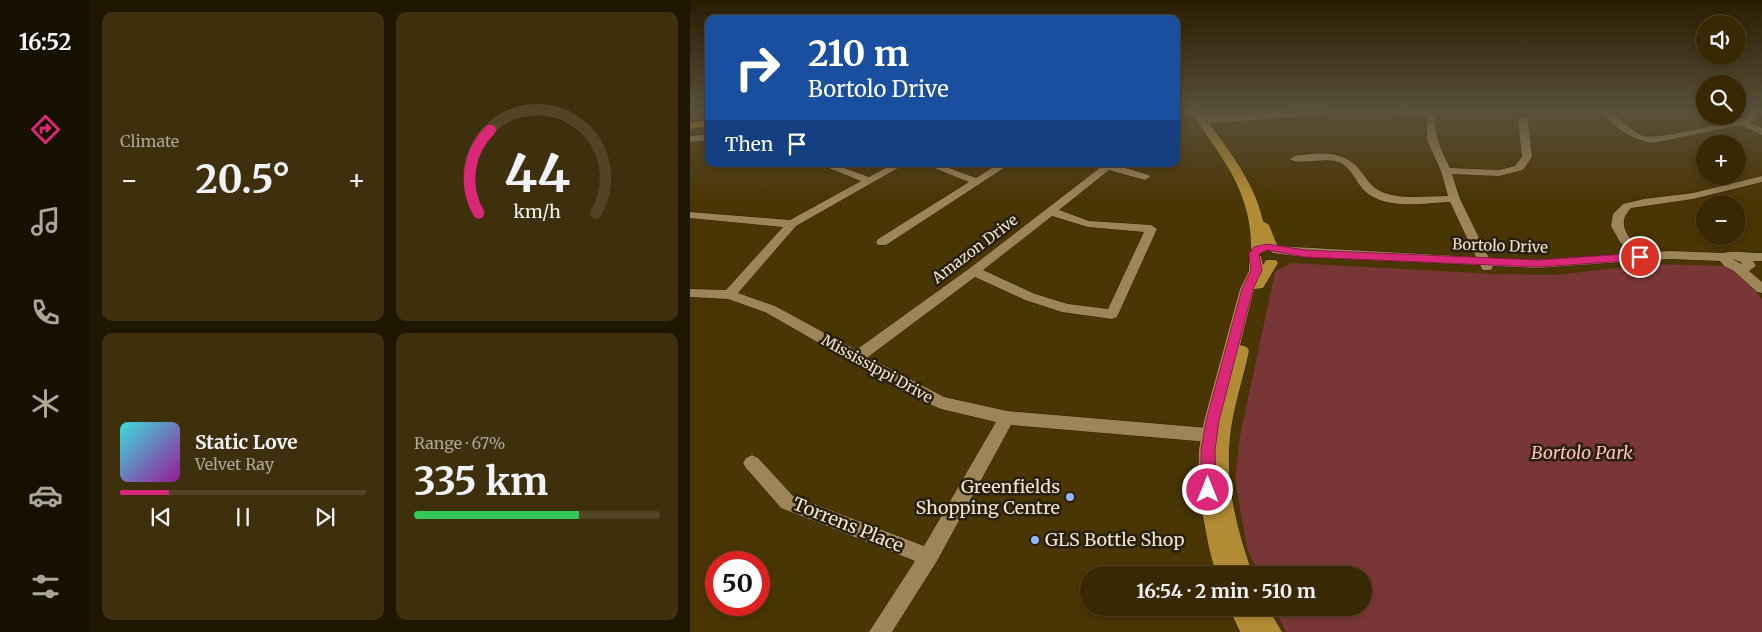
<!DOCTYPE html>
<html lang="en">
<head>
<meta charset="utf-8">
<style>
	:root { --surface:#382803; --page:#3f300d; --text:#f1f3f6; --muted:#aba69a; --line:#524425; --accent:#db2777 }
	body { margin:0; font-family:Merriweather,serif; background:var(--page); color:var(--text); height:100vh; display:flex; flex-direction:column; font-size:19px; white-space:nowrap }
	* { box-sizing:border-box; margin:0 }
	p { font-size:16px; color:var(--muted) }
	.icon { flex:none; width:28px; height:28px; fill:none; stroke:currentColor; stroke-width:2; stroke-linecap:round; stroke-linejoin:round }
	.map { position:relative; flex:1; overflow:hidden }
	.side { display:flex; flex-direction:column; gap:12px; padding:12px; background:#1f1602; width:600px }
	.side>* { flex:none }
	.guide { position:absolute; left:15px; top:15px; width:475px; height:152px; border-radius:10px; box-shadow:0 2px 8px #0003,0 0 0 1px var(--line); background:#1a4fa0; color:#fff; overflow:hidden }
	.controls { position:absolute; left:1006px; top:15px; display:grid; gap:10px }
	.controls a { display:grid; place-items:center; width:50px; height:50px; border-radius:50%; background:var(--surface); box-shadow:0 2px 8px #0003,0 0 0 1px var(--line); font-size:25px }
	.speed { position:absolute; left:15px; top:551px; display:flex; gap:10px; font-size:25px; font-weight:700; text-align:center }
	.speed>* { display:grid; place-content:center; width:65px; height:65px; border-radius:50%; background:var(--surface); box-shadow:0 2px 8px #0003,0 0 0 1px var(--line); line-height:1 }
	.speed .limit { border:8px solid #d22; background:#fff; color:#111 }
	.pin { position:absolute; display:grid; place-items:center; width:42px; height:42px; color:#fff; margin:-21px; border:2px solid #fff; border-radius:50%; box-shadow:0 1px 5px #0007 }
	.me { position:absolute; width:55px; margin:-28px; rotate:0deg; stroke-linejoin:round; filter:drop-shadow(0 0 4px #0008) }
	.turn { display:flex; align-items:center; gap:18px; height:105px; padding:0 20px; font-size:22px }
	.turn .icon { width:65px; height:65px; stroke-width:2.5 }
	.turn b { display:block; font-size:35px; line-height:42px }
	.then { display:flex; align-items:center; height:48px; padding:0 20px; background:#0003; gap:10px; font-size:19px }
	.big { font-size:38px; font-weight:700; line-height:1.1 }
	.side .tile { flex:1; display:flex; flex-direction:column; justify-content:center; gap:8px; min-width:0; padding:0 18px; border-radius:10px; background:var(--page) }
	.side .dial { align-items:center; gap:0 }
	.dial svg { height:130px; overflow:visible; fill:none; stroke:var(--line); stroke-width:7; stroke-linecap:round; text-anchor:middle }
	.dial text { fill:var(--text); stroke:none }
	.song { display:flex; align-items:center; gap:15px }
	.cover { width:60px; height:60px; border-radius:8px; background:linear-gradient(135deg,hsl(180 70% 55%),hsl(300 70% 35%)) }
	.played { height:5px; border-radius:2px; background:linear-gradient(90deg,var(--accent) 20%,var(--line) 20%) }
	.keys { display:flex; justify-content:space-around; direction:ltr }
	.heat { display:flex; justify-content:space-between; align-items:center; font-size:28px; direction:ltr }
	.charge { height:8px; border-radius:4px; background:linear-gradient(90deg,#34c759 67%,var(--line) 0) }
	.side .tiles { flex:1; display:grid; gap:12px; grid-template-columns:repeat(2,1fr) }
	.trip { position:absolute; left:390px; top:566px; width:292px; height:50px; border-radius:25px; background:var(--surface); box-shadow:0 2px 8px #0003,0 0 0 1px var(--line); font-weight:700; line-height:50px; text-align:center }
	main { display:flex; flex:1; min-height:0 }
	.tabs { display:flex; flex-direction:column; width:90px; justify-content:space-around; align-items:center; background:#161001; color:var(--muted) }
	.tabs .icon { width:35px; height:35px }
	.tabs .active { color:var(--accent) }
	.tabs b { font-size:22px; color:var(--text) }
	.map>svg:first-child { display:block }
</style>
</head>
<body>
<main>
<nav class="tabs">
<b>16:52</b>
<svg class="icon active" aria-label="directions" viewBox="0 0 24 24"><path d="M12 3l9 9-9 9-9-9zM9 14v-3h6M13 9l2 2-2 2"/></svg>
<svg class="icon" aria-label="music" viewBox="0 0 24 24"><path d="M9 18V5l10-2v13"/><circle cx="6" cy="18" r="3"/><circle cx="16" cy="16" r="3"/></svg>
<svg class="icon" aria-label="phone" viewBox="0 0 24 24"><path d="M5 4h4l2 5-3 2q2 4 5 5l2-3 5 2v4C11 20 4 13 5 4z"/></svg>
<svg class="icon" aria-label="climate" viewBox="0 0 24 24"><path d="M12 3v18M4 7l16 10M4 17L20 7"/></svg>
<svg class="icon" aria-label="car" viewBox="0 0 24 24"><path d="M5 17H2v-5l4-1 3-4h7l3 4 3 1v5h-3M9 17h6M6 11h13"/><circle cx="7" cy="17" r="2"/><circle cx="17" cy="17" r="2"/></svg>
<svg class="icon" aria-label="filters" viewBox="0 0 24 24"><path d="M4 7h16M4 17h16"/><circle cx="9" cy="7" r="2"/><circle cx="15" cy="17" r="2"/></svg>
</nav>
<section class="side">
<div class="tiles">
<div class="tile"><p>Climate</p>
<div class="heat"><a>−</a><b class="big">20.5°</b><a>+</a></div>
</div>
<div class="tile dial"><svg viewBox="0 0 100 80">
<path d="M14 69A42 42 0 1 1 86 69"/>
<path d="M14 69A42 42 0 0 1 21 18" stroke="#db2777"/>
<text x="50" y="56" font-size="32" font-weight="700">44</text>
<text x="50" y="72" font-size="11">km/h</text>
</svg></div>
<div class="tile">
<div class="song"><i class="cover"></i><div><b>Static Love</b><p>Velvet Ray</p></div></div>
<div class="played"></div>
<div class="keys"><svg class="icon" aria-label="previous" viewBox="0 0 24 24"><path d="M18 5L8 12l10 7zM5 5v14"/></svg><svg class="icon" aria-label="pause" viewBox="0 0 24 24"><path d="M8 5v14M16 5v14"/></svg><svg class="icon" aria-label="next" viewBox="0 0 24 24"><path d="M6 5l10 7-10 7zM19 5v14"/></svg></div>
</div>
<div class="tile"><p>Range · 67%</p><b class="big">335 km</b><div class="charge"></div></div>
</div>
</section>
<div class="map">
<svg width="1072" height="632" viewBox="0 0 1072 632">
	<rect width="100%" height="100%" fill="#4a3504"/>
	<path fill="#783736" d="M 601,263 L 806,274 L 865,275 L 962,264 L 1044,266 L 1072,299 L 1072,632 L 596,632 L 584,608 L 674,608 L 674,575 L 569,575 L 557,548 L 545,480 L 550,436 L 585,272 Z"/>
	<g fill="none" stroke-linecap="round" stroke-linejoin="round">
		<defs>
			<g id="minor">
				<path d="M 616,110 L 641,110 C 631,118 533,121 511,124 L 506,121 C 518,111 596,112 616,110 Z"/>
				<path d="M 705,110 L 739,112 L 741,110 L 749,110 C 739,128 752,151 760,168 L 809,170 L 825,166 L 832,157 L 828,120 L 833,117 L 838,120 L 842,157 L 833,170 L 809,176 L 762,174 L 770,199 L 799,258 L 848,260 L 941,254 L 930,242 L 921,226 L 923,214 L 933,204 L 954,199 L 1003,193 L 1072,176 L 1072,182 L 1003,199 L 941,208 C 924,226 941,239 953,253 L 980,251 L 1033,253 C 1043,250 1061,253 1072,253 L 1072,261 L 1063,261 L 1066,266 L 1059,271 L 1072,282 L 1072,293 L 1067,292 L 1044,271 L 1034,266 L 1030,261 L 980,259 L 960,260 L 958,264 L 954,265 L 947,261 L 848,268 L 803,266 L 801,270 L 793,270 L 790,265 L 615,257 L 582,253 L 580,250 L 582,247 L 586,246 L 786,257 L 760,202 C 735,203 698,210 677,193 C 665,183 662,165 645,161 C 633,158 607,165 600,159 C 605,154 615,155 622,154 C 643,152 661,156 673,174 C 678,181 683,188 692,192 C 712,200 736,196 758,196 L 751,171 L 737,140 L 737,117 L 709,113 ZM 1042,259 L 1051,262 L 1052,264 Z"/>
				<path d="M 909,110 C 927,110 936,130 954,136 C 969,140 1037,122 1056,118 L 1057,115 L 1053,110 L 1062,110 L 1067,115 L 1063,122 L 1060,123 L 1072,128 L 1072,135 L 1050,125 L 963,143 C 941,140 923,127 909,110 Z"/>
				<path d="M 19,134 L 19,140 L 0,142 L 0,136 Z"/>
				<path d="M 129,164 L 143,164 L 179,177 L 203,164 L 215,164 L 106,226 L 48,293 L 85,306 L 166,350 L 280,268 L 415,164 L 426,164 L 425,165 L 459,175 L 460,177 L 455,180 L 419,170 L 369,210 L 399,221 L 461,225 L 467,229 L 427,317 L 422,319 L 372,312 L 335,300 L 285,277 L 178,357 L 254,397 L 317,411 L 530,429 L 536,431 L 538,436 L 536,441 L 530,443 L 321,425 L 247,561 L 202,632 L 179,632 L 225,561 L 91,508 L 56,468 L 53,463 L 56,458 L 62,455 L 68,458 L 103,496 L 234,546 L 306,422 L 251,409 L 225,398 L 75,312 L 38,299 L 0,297 L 0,289 L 36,290 L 93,227 L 0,218 L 0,212 L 100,220 L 171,181 ZM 362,216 L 398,227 L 454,232 L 418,309 L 378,304 L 345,294 L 293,270 Z"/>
				<path d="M 234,164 L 248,164 L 286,178 L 308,164 L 320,164 L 196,245 L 188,245 L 186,242 L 188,239 L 279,182 Z"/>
			</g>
			<g id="major">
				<path d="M 499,110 L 509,110 C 534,144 564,179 573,221 L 579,225 L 588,247 L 586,250 L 581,251 L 575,247 L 573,252 L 568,253 L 561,249 C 562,191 530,155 499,110 Z"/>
				<path d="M 566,255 L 571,256 L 573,265 L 576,260 L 586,260 L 588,263 L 573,288 L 564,289 L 550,345 L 557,347 L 559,351 C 553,380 543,408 540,437 C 535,485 547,530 563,575 L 526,575 L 519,548 L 508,490 L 509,450 L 514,421 L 550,289 L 559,271 L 559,259 L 561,256 Z"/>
				<path d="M 539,608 L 578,608 L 592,632 L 550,632 Z"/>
			</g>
			<path id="highway" d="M 19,120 L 19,126 L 0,129 L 0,123 Z"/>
		</defs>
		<use href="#minor" stroke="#2d1d00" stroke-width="1"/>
		<use href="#major" stroke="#2d1d00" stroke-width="1"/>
		<use href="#highway" stroke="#2d1d00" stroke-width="1"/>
		<use href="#minor" fill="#9d8559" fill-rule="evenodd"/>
		<use href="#major" fill="#b28c34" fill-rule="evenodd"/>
		<use href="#highway" fill="#c0901b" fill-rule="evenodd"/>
	</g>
	<linearGradient id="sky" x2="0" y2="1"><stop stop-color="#291d02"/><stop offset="0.56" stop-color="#5a513a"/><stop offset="1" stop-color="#5a513a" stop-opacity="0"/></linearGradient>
	<rect width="1072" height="198" fill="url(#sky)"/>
	<path fill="#db2777" stroke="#8e194d" d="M 577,244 L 615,250 L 848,260 L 950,253 L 955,257 L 950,260 L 848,267 L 615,257 L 577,250 L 569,254 L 572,270 L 563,289 L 529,421 L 525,450 L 526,490 L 523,495 L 518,496 L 513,495 L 511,490 L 511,450 L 516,421 L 552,289 L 561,270 L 559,254 L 564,247 Z"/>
	<g fill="#93b7fd" stroke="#281f0c" stroke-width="2">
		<circle cx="380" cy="497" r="5"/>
		<circle cx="345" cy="540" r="5"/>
	</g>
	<g text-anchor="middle" stroke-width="5" stroke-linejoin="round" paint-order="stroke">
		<g font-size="15" fill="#f1e5ce" stroke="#281f0c">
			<text transform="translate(810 246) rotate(2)" y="5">Bortolo Drive</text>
			<text transform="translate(285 249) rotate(-37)" y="5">Amazon Drive</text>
			<text transform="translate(187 369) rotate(29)" y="5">Mississippi Drive</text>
		</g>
		<g font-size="18" font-style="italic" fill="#ffc0bc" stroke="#281f0c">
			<text x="892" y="459">Bortolo Park</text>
		</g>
		<g font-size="18" fill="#f1e5ce" stroke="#281f0c" text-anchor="end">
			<text x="370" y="493">Greenfields<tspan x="370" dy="21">Shopping Centre</tspan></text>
			<text x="355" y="546" text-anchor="start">GLS Bottle Shop</text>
		</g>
		<g font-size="18" fill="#f1e5ce" stroke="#281f0c">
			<text transform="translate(158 525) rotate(22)" y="6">Torrens Place</text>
		</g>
	</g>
</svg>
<div class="controls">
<a><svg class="icon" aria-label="sound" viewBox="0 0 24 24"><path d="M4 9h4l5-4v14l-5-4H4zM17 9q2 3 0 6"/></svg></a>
<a><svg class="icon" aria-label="search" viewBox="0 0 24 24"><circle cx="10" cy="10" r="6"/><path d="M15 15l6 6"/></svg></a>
<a>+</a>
<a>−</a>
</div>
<div class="speed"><div class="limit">50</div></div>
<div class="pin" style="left:950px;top:257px;background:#d93025"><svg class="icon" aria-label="arrive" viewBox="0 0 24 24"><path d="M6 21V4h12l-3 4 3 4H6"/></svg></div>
<svg class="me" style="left:518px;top:490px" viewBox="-20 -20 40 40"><circle r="17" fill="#db2777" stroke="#fff" stroke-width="3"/><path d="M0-11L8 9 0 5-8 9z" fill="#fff"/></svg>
<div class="trip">16:54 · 2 min · 510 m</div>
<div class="guide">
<div class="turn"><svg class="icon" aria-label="right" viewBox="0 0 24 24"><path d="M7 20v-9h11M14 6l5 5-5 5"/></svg><div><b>210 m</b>Bortolo Drive</div></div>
<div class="then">Then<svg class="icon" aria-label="arrive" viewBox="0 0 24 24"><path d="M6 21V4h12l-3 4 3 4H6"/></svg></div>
</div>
</div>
</main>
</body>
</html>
